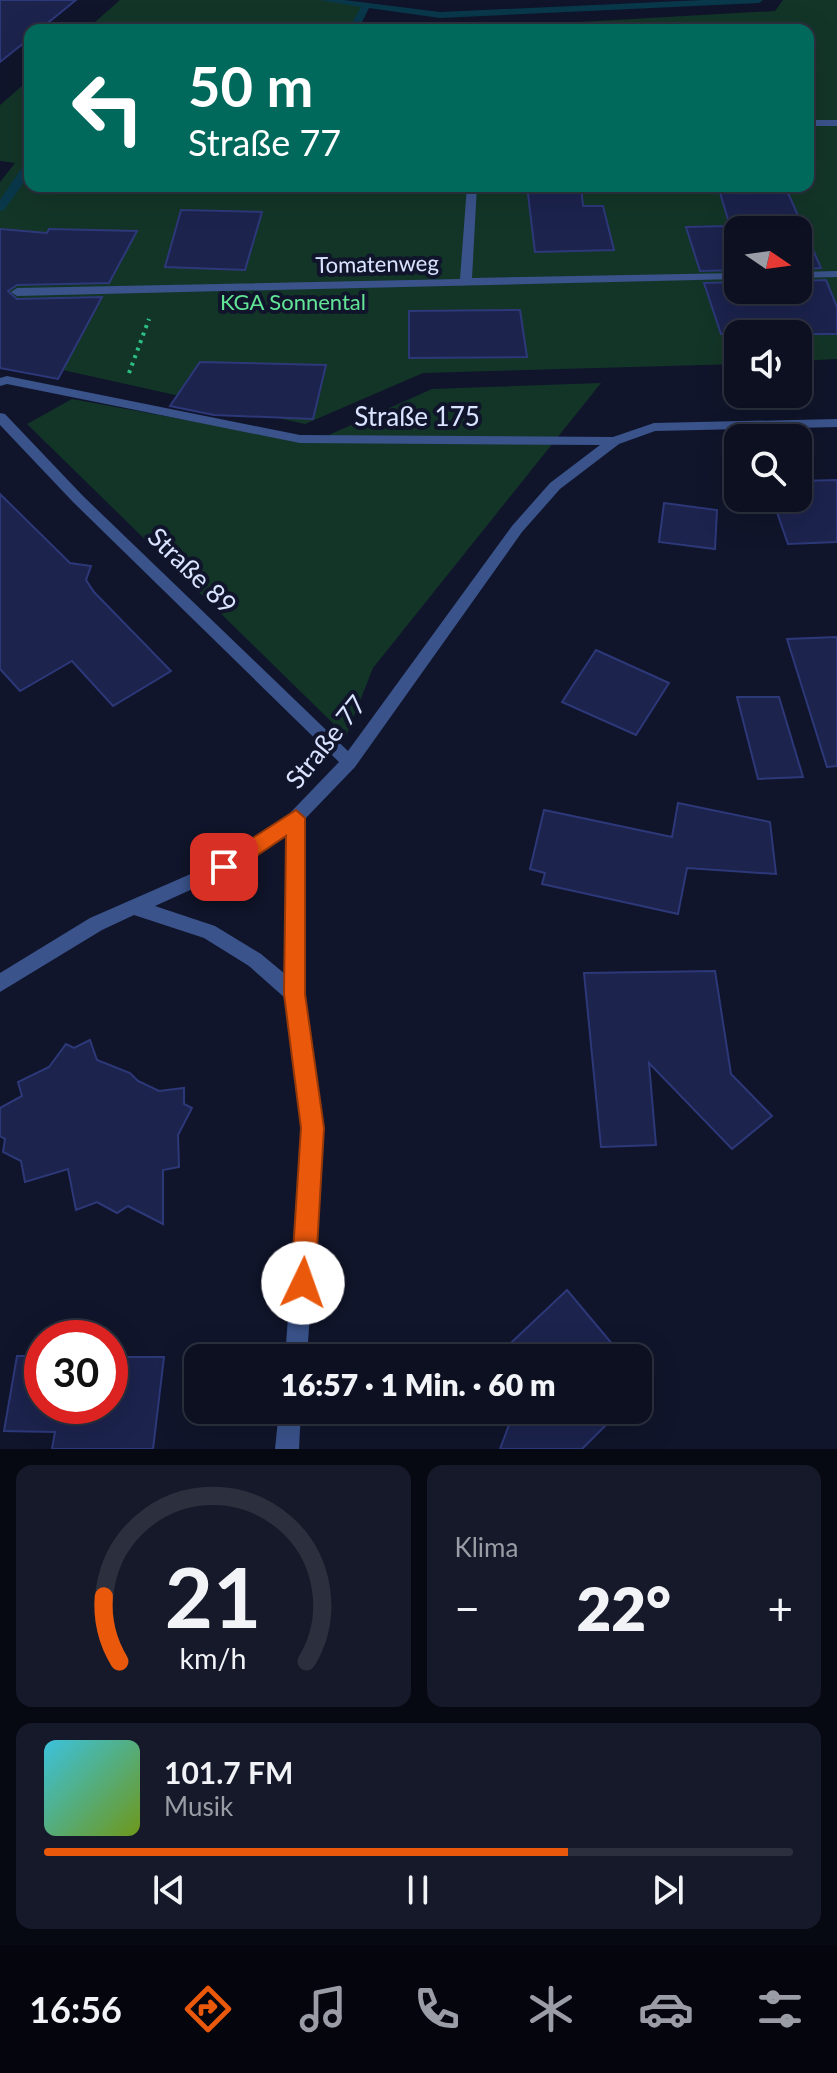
<!DOCTYPE html>
<html lang="de">
<head>
<meta charset="utf-8">
<style>
	:root { --surface:#0c1020; --page:#151929; --text:#f1f3f6; --muted:#9a9da5; --line:#2c303e; --accent:#ea580c }
	body { margin:0; font-family:Lato,sans-serif; background:var(--page); color:var(--text); height:100vh; display:flex; flex-direction:column; font-size:30px; white-space:nowrap }
	* { box-sizing:border-box; margin:0 }
	p { font-size:26px; color:var(--muted) }
	.icon { flex:none; width:44px; height:44px; fill:none; stroke:currentColor; stroke-width:2; stroke-linecap:round; stroke-linejoin:round }
	.map { position:relative; height:1449px; overflow:hidden }
	.details { display:flex; flex-direction:column; gap:16px; padding:16px; background:#070912; flex:1 }
	.details>* { flex:none }
	.guide { position:absolute; left:24px; top:24px; width:790px; height:168px; border-radius:16px; box-shadow:0 8px 32px #0002,0 0 0 2px var(--line); background:#00695c; color:#fff; overflow:hidden }
	.needle { width:52px; rotate:103deg }
	.buttons { position:absolute; left:724px; top:216px; display:grid; gap:16px }
	.buttons a { display:grid; place-items:center; width:88px; height:88px; border-radius:16px; background:var(--surface); box-shadow:0 8px 32px #0002,0 0 0 2px var(--line); font-size:40px }
	.speed { position:absolute; left:24px; top:1320px; display:flex; gap:16px; font-size:40px; font-weight:700; text-align:center }
	.speed>* { display:grid; place-content:center; width:104px; height:104px; border-radius:50%; background:var(--surface); box-shadow:0 8px 32px #0002,0 0 0 2px var(--line); line-height:1 }
	.speed .limit { border:12px solid #d22; background:#fff; color:#111 }
	.pin { position:absolute; display:grid; place-items:center; width:68px; height:68px; color:#fff; margin:-34px; border-radius:16px; box-shadow:0 4px 12px #0006 }
	.me { position:absolute; width:88px; margin:-44px; rotate:3deg; stroke-linejoin:round; filter:drop-shadow(0 0 6px #0008) }
	.turn { display:flex; align-items:center; gap:28px; height:168px; padding:0 32px; font-size:36px }
	.turn .icon { width:104px; height:104px; stroke-width:2.5 }
	.turn b { display:block; font-size:56px; line-height:68px }
	.big { font-size:60px; font-weight:800; line-height:1.1 }
	.details .tile { flex:1; display:flex; flex-direction:column; justify-content:center; gap:12px; min-width:0; padding:0 28px; border-radius:16px; background:var(--page) }
	.details .dial { align-items:center; gap:0 }
	.dial svg { height:208px; overflow:visible; fill:none; stroke:var(--line); stroke-width:7; stroke-linecap:round; text-anchor:middle }
	.dial text { fill:var(--text); stroke:none }
	.song { display:flex; align-items:center; gap:24px }
	.cover { width:96px; height:96px; border-radius:12px; background:linear-gradient(135deg,hsl(190 70% 55%),hsl(80 70% 35%)) }
	.played { height:8px; border-radius:4px; background:linear-gradient(90deg,var(--accent) 70%,var(--line) 70%) }
	.keys { display:flex; justify-content:space-around; direction:ltr }
	.heat { display:flex; justify-content:space-between; align-items:center; font-size:44px; direction:ltr }
	.details .tiles { flex:1; display:grid; gap:16px; grid-template-columns:1fr 1fr }
	.tile:last-child { grid-column:span 2 }
	.trip { position:absolute; left:184px; top:1344px; width:468px; height:80px; border-radius:16px; background:var(--surface); box-shadow:0 8px 32px #0002,0 0 0 2px var(--line); font-weight:800; line-height:80px; text-align:center }
	.dock { display:flex; height:128px; justify-content:space-around; align-items:center; background:#05060d; color:var(--muted) }
	.dock .icon { width:56px; height:56px }
	.dock .selected { color:var(--accent) }
	.dock b { font-size:36px; color:var(--text) }
	.map>svg:first-child { display:block }
</style>
</head>
<body>
<div class="map">
<svg width="837" height="1449" viewBox="0 0 837 1449">
	<rect width="100%" height="100%" fill="#10152b"/>
	<g fill="#133528" fill-rule="evenodd">
		<path d="M 120,0 L 324,0 L 366,6 L 353,30 L 86,30 Z"/>
		<path d="M 783,0 L 837,0 L 837,359 L 798,361 L 798,334 L 738,334 L 738,364 L 423,373 L 305,424 L 0,356 L 0,182 L 15,163 L 0,161 L 0,105 L 30,79 L 30,186 L 808,186 L 808,30 L 436,30 L 775,11 ZM 738,230 L 798,230 L 798,290 L 738,290 Z"/>
		<path d="M 601,383 L 373,668 L 346,736 L 27,424 L 72,399 L 311,443 L 432,389 Z"/>
	</g>
	<g fill="none" stroke-linecap="round" stroke-linejoin="round">
		<g fill="#09384b" fill-rule="evenodd">
			<path d="M 320,0 L 344,0 L 440,12 L 703,0 L 763,0 L 759,3 L 440,18 L 369,8 L 358,30 L 348,30 L 361,7 Z"/>
			<path d="M 30,168 L 30,174 L 4,210 L 0,211 L 0,200 L 21,169 Z"/>
			<path d="M 265,186 L 282,186 L 277,189 Z"/>
		</g>
	</g>
	<g fill="#1c234d" stroke="#2d3879" stroke-width="2">
		<path d="M 0,0 L 76,0 L 39,30 L 30,30 L 30,38 L 0,62 Z"/>
		<path d="M 527,186 L 581,186 L 583,206 L 603,206 L 614,250 L 535,252 Z"/>
		<path d="M 718,186 L 785,186 L 821,268 L 798,269 L 798,230 L 738,230 L 738,270 L 700,271 L 686,227 L 730,226 Z"/>
		<path d="M 181,210 L 262,212 L 245,270 L 165,267 Z"/>
		<path d="M 0,229 L 47,233 L 49,229 L 137,231 L 109,283 L 17,285 L 8,291 L 17,299 L 102,297 L 58,379 L 0,368 Z"/>
		<path d="M 826,280 L 837,307 L 837,334 L 721,334 L 704,283 L 738,282 L 738,290 L 798,290 L 798,281 Z"/>
		<path d="M 520,310 L 527,357 L 409,358 L 409,311 Z"/>
		<path d="M 200,362 L 326,365 L 313,419 L 214,415 L 170,406 Z"/>
		<path d="M 837,480 L 837,542 L 788,544 L 772,498 L 798,498 L 798,481 Z"/>
		<path d="M 0,494 L 70,563 L 91,566 L 86,580 L 94,592 L 171,671 L 113,706 L 72,661 L 20,691 L 0,669 Z"/>
		<path d="M 664,503 L 717,510 L 715,549 L 659,542 Z"/>
		<path d="M 837,637 L 837,766 L 827,767 L 787,639 Z"/>
		<path d="M 596,650 L 669,683 L 636,735 L 562,702 Z"/>
		<path d="M 737,697 L 779,697 L 803,777 L 758,779 Z"/>
		<path d="M 678,803 L 770,822 L 776,874 L 687,868 L 678,914 L 542,884 L 545,873 L 530,869 L 544,810 L 672,837 Z"/>
		<path d="M 715,971 L 731,1074 L 772,1116 L 732,1149 L 649,1063 L 656,1145 L 601,1147 L 584,973 Z"/>
		<path d="M 90,1040 L 97,1060 L 130,1073 L 138,1081 L 159,1091 L 184,1088 L 184,1104 L 192,1108 L 178,1135 L 179,1167 L 163,1170 L 163,1224 L 128,1206 L 117,1213 L 97,1202 L 76,1210 L 68,1169 L 25,1182 L 21,1161 L 3,1152 L 5,1139 L 0,1136 L 0,1108 L 22,1096 L 18,1082 L 49,1067 L 66,1044 L 74,1048 Z"/>
		<path d="M 567,1290 L 624,1358 L 495,1358 Z"/>
		<path d="M 17,1356 L 42,1356 L 42,1406 L 110,1406 L 110,1357 L 164,1357 L 153,1449 L 52,1449 L 55,1432 L 4,1431 Z"/>
		<path d="M 500,1410 L 621,1410 L 582,1449 L 500,1449 L 510,1422 Z"/>
	</g>
	<g fill="none" stroke-linecap="round" stroke-linejoin="round">
		<path stroke="#2dc085" stroke-width="4" stroke-dasharray="3 5" stroke-linecap="butt" d="M 129,373 L 149,319"/>
		<g fill="#3a538b" fill-rule="evenodd">
			<rect x="808" y="120" width="29" height="6"/>
			<path d="M 467,186 L 477,186 L 472,278 L 738,273 L 738,279 L 17,296 L 11,292 L 17,288 L 460,279 Z"/>
			<path d="M 837,271 L 837,277 L 798,278 L 798,272 Z"/>
		</g>
		<g fill="#3a538b" fill-rule="evenodd">
			<path d="M 7,376 L 300,435 L 613,437 L 654,423 L 837,419 L 837,427 L 655,431 L 619,444 L 560,489 L 522,532 L 355,767 L 304,820 L 303,994 L 322,1128 L 307,1358 L 285,1358 L 302,1128 L 285,998 L 249,966 L 204,938 L 134,915 L 102,930 L 0,992 L 0,973 L 90,918 L 218,862 L 290,813 L 339,762 L 73,502 L 0,425 L 0,413 L 5,414 L 83,496 L 348,751 L 512,526 L 550,483 L 600,445 L 300,443 L 7,384 L 0,386 L 0,378 ZM 287,833 L 285,974 L 261,954 L 215,926 L 155,906 L 230,872 Z"/>
			<path d="M 279,1410 L 301,1410 L 299,1449 L 275,1449 Z"/>
		</g>
	</g>
	<path fill="#ea580c" stroke="#983908" stroke-width="2" d="M 296,810 L 305,818 L 305,994 L 324,1128 L 315,1283 L 312,1292 L 303,1295 L 295,1292 L 291,1283 L 301,1128 L 284,994 L 286,836 L 231,873 L 217,873 L 214,867 L 217,861 Z"/>
	<g text-anchor="middle" stroke-width="8" stroke-linejoin="round" paint-order="stroke">
		<g font-size="22" fill="#dae3ff" stroke="#10152b">
			<text transform="translate(377 264) rotate(-1)" y="8">Tomatenweg</text>
		</g>
		<g font-size="22" fill="#62e496" stroke="#10152b">
			<text x="293" y="310">KGA Sonnental</text>
		</g>
		<g font-size="26" fill="#dae3ff" stroke="#10152b">
			<text x="417" y="426">Straße 175</text>
			<text transform="translate(192 571) rotate(44)" y="9">Straße 89</text>
			<text transform="translate(326 742) rotate(-51)" y="9">Straße 77</text>
		</g>
	</g>
</svg>
<div class="buttons">
<a><svg class="needle" viewBox="-14 -14 28 28"><path d="M0-13l5 13h-10z" fill="#e53935"/><path d="M0 13l5-13h-10z" fill="#9a9da5"/></svg></a>
<a><svg class="icon" aria-label="sound" viewBox="0 0 24 24"><path d="M4 9h4l5-4v14l-5-4H4zM17 9q2 3 0 6"/></svg></a>
<a><svg class="icon" aria-label="search" viewBox="0 0 24 24"><circle cx="10" cy="10" r="6"/><path d="M15 15l6 6"/></svg></a>
</div>
<div class="speed"><div class="limit">30</div></div>
<div class="pin" style="left:224px;top:867px;background:#d93025"><svg class="icon" aria-label="arrive" viewBox="0 0 24 24"><path d="M6 21V4h12l-3 4 3 4H6"/></svg></div>
<svg class="me" style="left:303px;top:1283px" viewBox="-20 -20 40 40"><circle r="19" fill="#fff"/><path d="M0-13L10 11 0 6-10 11z" fill="#ea580c"/></svg>
<div class="trip">16:57 · 1 Min. · 60 m</div>
<div class="guide">
<div class="turn"><svg class="icon" aria-label="left" viewBox="0 0 24 24"><path d="M17 20v-9H6M10 6l-5 5 5 5"/></svg><div><b>50 m</b>Straße 77</div></div>
</div>
</div>
<section class="details">
<div class="tiles">
<div class="tile dial"><svg viewBox="0 0 100 80">
<path d="M14 69A42 42 0 1 1 86 69"/>
<path d="M14 69A42 42 0 0 1 8 44" stroke="#ea580c"/>
<text x="50" y="56" font-size="32" font-weight="700">21</text>
<text x="50" y="72" font-size="11">km/h</text>
</svg></div>
<div class="tile"><p>Klima</p>
<div class="heat"><a>−</a><b class="big">22°</b><a>+</a></div>
</div>
<div class="tile">
<div class="song"><i class="cover"></i><div><b>101.7 FM</b><p>Musik</p></div></div>
<div class="played"></div>
<div class="keys"><svg class="icon" aria-label="previous" viewBox="0 0 24 24"><path d="M18 5L8 12l10 7zM5 5v14"/></svg><svg class="icon" aria-label="pause" viewBox="0 0 24 24"><path d="M8 5v14M16 5v14"/></svg><svg class="icon" aria-label="next" viewBox="0 0 24 24"><path d="M6 5l10 7-10 7zM19 5v14"/></svg></div>
</div>
</div>
</section>
<nav class="dock">
<b>16:56</b>
<svg class="icon selected" aria-label="directions" viewBox="0 0 24 24"><path d="M12 3l9 9-9 9-9-9zM9 14v-3h6M13 9l2 2-2 2"/></svg>
<svg class="icon" aria-label="music" viewBox="0 0 24 24"><path d="M9 18V5l10-2v13"/><circle cx="6" cy="18" r="3"/><circle cx="16" cy="16" r="3"/></svg>
<svg class="icon" aria-label="phone" viewBox="0 0 24 24"><path d="M5 4h4l2 5-3 2q2 4 5 5l2-3 5 2v4C11 20 4 13 5 4z"/></svg>
<svg class="icon" aria-label="climate" viewBox="0 0 24 24"><path d="M12 3v18M4 7l16 10M4 17L20 7"/></svg>
<svg class="icon" aria-label="car" viewBox="0 0 24 24"><path d="M5 17H2v-5l4-1 3-4h7l3 4 3 1v5h-3M9 17h6M6 11h13"/><circle cx="7" cy="17" r="2"/><circle cx="17" cy="17" r="2"/></svg>
<svg class="icon" aria-label="filters" viewBox="0 0 24 24"><path d="M4 7h16M4 17h16"/><circle cx="9" cy="7" r="2"/><circle cx="15" cy="17" r="2"/></svg>
</nav>
</body>
</html>
